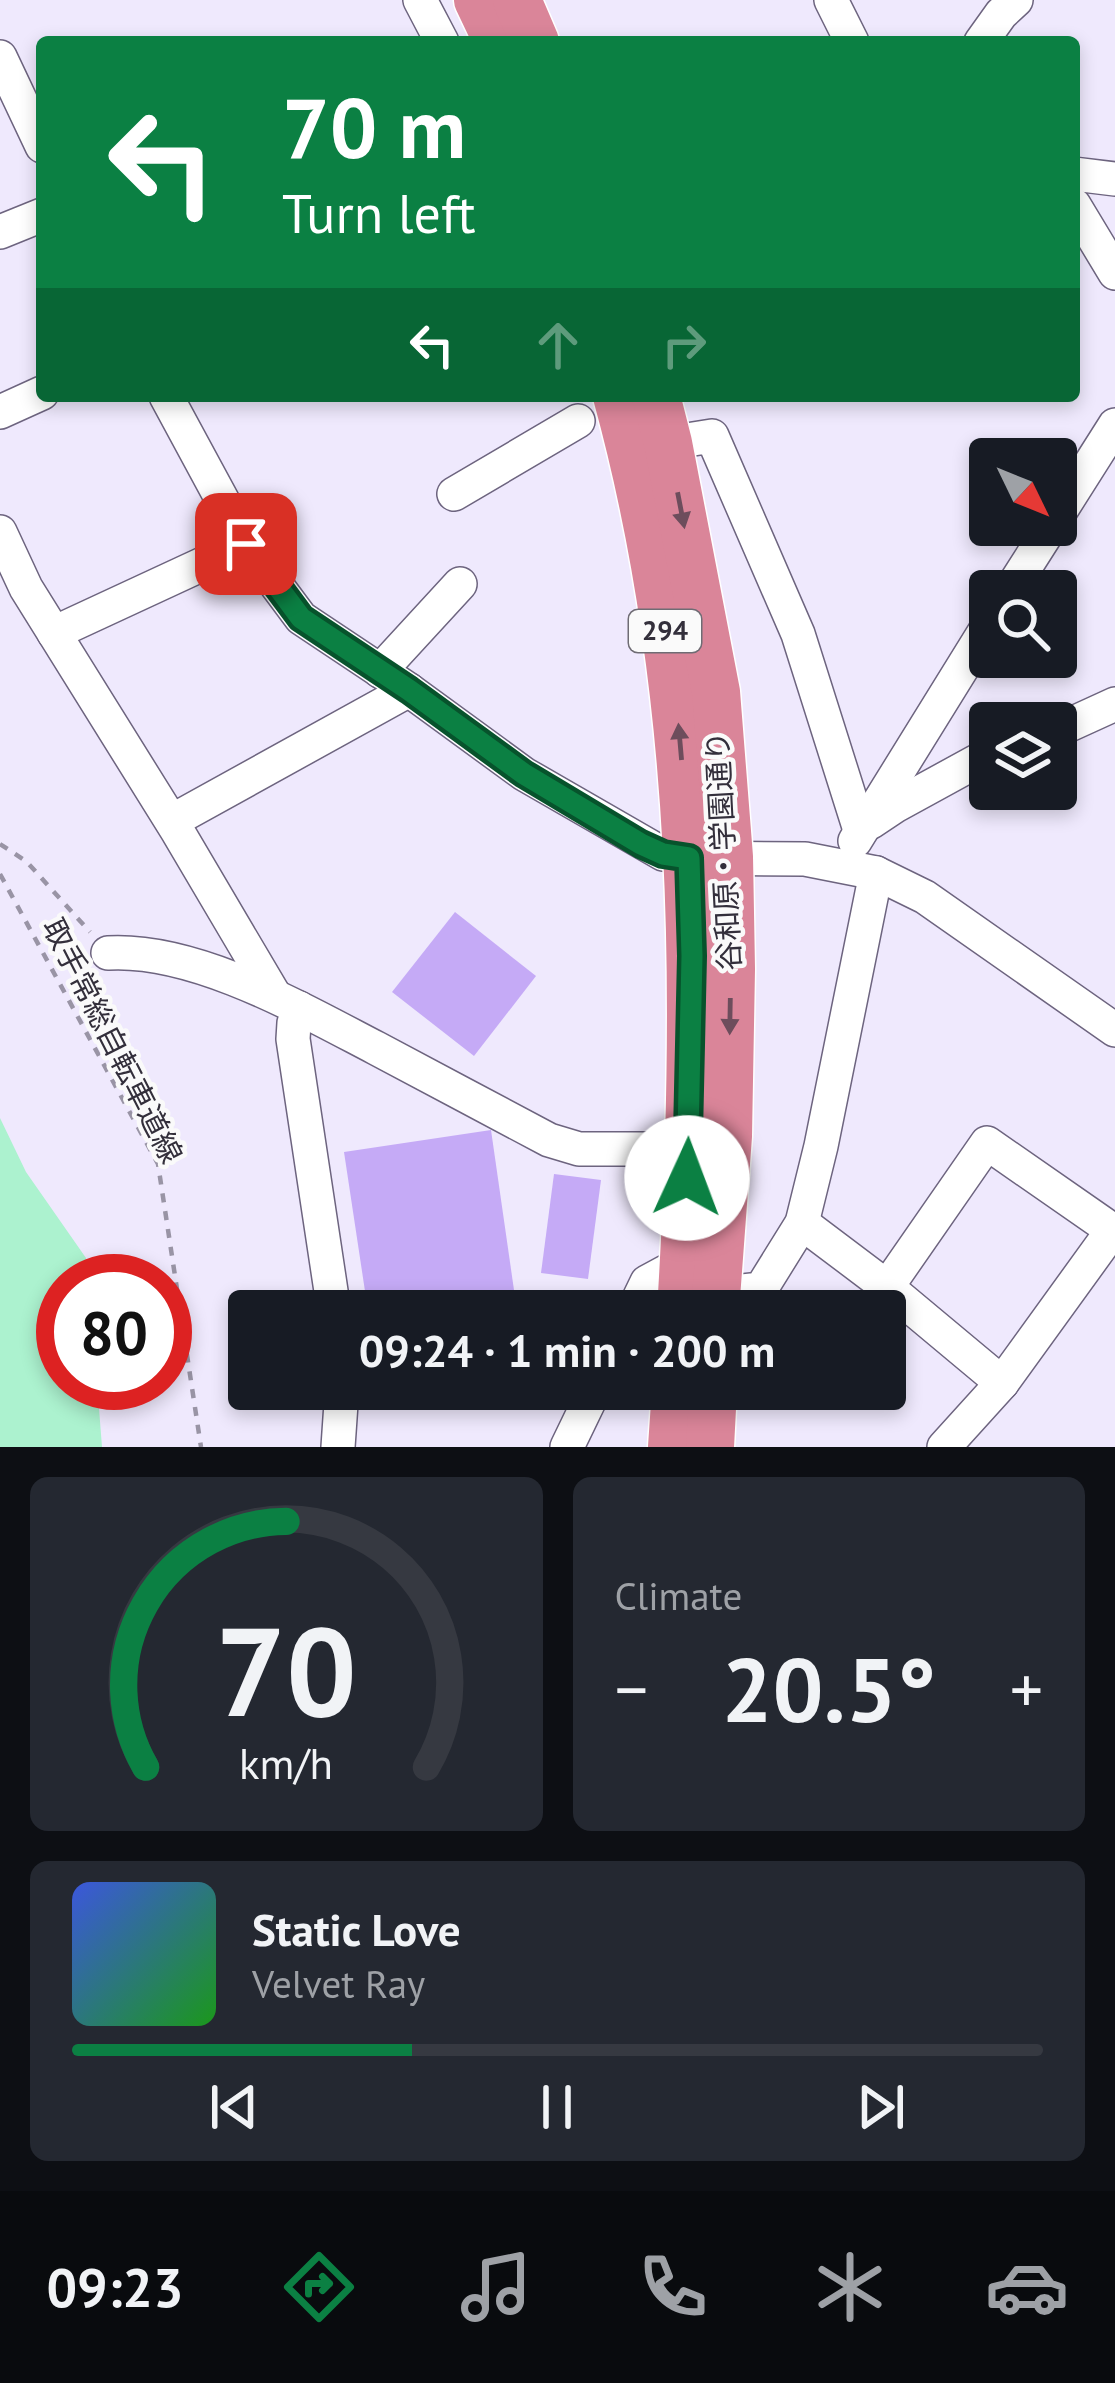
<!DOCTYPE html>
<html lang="en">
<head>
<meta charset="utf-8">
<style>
	:root { --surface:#171b24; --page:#242831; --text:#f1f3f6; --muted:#9ea1a6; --line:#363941; --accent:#0b8043 }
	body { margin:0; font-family:"PT Sans","Noto Sans JP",sans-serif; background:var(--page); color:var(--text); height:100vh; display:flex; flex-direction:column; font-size:45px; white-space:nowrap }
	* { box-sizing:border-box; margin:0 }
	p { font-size:39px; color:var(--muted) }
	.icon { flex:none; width:66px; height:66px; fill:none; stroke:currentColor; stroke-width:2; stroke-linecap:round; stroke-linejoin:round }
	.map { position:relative; height:1447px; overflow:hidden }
	.panel { display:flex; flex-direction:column; gap:30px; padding:30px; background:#0d0f14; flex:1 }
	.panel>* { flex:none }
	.hud { position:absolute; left:36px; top:36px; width:1044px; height:366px; border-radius:12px; box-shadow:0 6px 18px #0003; background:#0b8043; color:#fff; overflow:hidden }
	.needle { width:78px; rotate:133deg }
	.controls { position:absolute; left:969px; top:438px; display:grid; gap:24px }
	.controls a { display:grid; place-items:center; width:108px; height:108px; border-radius:12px; background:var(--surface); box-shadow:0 6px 18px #0003; font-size:60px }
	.speed { position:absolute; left:36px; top:1254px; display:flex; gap:24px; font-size:60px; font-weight:700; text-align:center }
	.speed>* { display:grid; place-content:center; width:156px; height:156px; border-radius:50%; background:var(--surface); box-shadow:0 6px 18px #0003; line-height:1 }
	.speed .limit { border:18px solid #d22; background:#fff; color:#111 }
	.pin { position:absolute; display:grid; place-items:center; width:102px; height:102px; color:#fff; margin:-51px; border-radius:24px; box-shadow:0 6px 18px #0006 }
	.me { position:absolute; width:132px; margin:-66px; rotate:2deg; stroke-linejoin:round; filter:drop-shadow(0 0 9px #0008) }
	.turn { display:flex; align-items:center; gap:42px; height:252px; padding:0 48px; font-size:54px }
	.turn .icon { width:156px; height:156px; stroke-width:2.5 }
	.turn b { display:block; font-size:84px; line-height:102px }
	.lanes { display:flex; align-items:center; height:114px; padding:0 48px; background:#0003; justify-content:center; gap:60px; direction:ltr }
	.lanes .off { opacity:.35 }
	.big { font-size:90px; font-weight:600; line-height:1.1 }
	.panel .widget { flex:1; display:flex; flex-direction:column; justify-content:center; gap:18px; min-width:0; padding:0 42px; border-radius:18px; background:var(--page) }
	.panel .dial { align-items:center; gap:0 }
	.dial svg { height:312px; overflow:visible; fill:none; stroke:var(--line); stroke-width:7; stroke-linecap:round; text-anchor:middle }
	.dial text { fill:var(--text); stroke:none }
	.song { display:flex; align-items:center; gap:36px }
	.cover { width:144px; height:144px; border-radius:18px; background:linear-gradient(135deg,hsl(230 70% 55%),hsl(120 70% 35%)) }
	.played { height:12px; border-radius:6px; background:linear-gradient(90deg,var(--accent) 35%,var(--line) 35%) }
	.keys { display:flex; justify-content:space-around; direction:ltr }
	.heat { display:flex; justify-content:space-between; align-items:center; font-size:66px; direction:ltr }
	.panel .tiles { flex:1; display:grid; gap:30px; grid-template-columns:1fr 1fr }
	.widget:last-child { grid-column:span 2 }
	.trip { position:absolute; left:228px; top:1290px; width:678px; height:120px; border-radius:12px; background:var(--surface); box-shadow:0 6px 18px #0003; font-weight:600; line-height:120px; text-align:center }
	.tab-bar { display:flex; height:192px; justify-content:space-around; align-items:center; background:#090b0e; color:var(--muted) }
	.tab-bar .icon { width:84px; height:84px }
	.tab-bar .active { color:var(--accent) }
	.tab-bar b { font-size:54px; color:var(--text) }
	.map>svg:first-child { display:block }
</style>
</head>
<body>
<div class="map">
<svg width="1115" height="1447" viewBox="0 0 1115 1447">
	<rect width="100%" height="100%" fill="#efe9fd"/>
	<path fill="#acf2cf" d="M 0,1118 L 26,1172 L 86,1258 L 88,1281 L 63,1281 L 63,1383 L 97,1383 L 102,1447 L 0,1447 Z"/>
	<g fill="#c5aaf6">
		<path d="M 455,912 L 536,976 L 474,1056 L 392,992 Z"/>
		<path d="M 491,1130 L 517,1311 L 368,1311 L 344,1152 Z"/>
		<path d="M 554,1174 L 601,1180 L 588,1279 L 541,1273 Z"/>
	</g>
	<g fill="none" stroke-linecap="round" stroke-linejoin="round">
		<defs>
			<g id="minor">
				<path d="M 420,0 L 442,42"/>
				<path d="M 831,0 L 852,42"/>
				<path d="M 981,42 L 1001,14 L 1016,0"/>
				<path d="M 0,57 L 42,146"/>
				<path d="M 1074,174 L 1115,179"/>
				<path d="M 1074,205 L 1115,273"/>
				<path d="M 0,232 L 42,215"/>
				<path d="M 166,396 L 246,544 L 301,618 L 409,690 L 524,774 L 663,854 L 689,858 L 805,859 L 876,873 L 925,897 L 1115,1030"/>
				<path d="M 0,412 L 42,393"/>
				<path d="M 668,443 L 712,436 L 798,634 L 860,830"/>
				<path d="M 454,494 L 578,421"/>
				<path d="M 1056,518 L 1115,425"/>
				<path d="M 0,532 L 26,588 L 178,832 L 273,993"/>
				<path d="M 1010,591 L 1052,525"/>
				<path d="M 54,633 L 246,544"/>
				<path d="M 380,671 L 460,584"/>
				<path d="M 1056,731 L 1115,704"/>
				<path d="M 172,821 L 409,690"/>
				<path d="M 871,822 L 895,806 L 990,754"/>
				<path d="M 855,841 L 990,623"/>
				<path d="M 108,953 C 195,948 301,1009 376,1048 C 434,1079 491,1109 549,1140 L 579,1149 L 688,1149"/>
				<path d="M 299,1008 L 294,1023 L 293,1039 L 334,1311"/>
				<path d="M 802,1223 L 887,1287 L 1002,1383"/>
				<path d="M 887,1287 L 987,1143 L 1115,1232"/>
				<path d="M 715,1294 L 761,1289 L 802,1223 L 821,1146 L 876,873"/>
				<path d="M 633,1311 L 647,1282 L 684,1262"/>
				<path d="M 338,1447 L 342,1389"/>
				<path d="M 567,1447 L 595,1389"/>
				<path d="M 944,1447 L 1002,1383 L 1112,1231"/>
			</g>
			<g id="highway">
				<path d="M 478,0 L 498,42"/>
				<path d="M 517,0 L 535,42"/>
				<path d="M 617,396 C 699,694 700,1004 681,1311"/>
				<path d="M 656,396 L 668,443 L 716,692 L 729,857 L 731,969 L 728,1136 L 715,1311"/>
				<path d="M 672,1447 L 676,1389"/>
				<path d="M 710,1447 L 713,1389"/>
			</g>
		</defs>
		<use href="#minor" stroke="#6d647f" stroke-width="36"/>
		<use href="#highway" stroke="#fff" stroke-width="51"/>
		<g stroke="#9994a5" stroke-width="4.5" stroke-dasharray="9 9" stroke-linecap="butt">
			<path d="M 0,844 L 27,862 L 90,932"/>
			<path d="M 0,874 L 158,1164 L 201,1447"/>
		</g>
		<use href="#minor" stroke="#fff" stroke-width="33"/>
		<use href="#highway" stroke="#da8599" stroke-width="48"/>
	</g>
	<defs><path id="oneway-solid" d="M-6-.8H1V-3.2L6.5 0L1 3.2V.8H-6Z" transform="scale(3)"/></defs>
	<g fill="#6d4d5c">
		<use href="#oneway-solid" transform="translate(681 510) rotate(79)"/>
		<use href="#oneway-solid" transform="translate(680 742) rotate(-95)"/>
		<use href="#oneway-solid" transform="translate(730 1016) rotate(91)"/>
	</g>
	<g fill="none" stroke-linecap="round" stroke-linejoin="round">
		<defs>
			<path id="route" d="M 246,544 L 301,618 L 409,690 L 524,774 L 641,844 L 663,854 L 689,858 L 692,956 L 687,1178"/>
		</defs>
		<use href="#route" stroke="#07532c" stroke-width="30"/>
		<use href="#route" stroke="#0b8043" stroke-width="21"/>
	</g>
	<g text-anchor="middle" stroke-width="9" stroke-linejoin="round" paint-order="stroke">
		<rect fill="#fafafa" stroke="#6f6c74" stroke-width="3" x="629" y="610" width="72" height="42" rx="9"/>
		<g font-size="27" font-weight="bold" fill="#332f3b">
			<text x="665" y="640">294</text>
		</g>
		<g font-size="30" fill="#332f3b" stroke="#fafafa">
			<text transform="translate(724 851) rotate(-93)" y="10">谷和原・学園通り</text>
			<text transform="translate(112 1041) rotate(63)" y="10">取手常総自転車道線</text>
		</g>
	</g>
</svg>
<div class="controls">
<a><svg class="needle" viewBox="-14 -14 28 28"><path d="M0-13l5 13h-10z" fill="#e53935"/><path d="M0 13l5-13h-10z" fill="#9ea1a6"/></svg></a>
<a><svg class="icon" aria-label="search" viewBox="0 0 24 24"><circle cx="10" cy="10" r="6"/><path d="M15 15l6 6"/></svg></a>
<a><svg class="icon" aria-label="layers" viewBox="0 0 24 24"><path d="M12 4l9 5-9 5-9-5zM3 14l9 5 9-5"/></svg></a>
</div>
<div class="speed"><div class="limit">80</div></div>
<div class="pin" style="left:246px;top:544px;background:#d93025"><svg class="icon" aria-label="arrive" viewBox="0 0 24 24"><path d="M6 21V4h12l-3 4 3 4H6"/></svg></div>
<svg class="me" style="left:687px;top:1178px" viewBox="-20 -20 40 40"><circle r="19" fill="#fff"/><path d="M0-13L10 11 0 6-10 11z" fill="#0b8043"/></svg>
<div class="trip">09:24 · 1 min · 200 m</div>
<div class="hud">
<div class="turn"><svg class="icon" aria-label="left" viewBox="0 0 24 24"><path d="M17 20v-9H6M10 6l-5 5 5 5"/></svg><div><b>70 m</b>Turn left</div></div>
<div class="lanes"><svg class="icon" aria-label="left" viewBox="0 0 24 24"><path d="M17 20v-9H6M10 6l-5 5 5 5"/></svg><svg class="icon off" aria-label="ahead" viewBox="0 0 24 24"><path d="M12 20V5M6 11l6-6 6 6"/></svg><svg class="icon off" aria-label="right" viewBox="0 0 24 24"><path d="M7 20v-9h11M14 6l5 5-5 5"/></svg></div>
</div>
</div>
<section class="panel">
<div class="tiles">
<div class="widget dial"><svg viewBox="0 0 100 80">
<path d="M14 69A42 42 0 1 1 86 69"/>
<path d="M14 69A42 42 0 0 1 50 6" stroke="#0b8043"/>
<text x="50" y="56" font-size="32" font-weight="700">70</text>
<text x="50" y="72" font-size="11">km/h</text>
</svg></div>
<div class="widget"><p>Climate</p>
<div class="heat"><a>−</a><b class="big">20.5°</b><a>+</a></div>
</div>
<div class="widget">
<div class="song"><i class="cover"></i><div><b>Static Love</b><p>Velvet Ray</p></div></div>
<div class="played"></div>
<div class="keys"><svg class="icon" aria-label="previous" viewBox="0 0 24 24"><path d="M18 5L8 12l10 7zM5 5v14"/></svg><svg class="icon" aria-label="pause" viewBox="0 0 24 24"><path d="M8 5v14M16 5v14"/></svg><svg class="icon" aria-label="next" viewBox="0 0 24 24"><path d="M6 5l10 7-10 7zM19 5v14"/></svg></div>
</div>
</div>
</section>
<nav class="tab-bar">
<b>09:23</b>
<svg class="icon active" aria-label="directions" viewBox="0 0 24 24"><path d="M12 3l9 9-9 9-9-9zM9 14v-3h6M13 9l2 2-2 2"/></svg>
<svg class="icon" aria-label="music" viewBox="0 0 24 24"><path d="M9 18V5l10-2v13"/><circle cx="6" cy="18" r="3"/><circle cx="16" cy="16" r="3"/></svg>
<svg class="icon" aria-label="phone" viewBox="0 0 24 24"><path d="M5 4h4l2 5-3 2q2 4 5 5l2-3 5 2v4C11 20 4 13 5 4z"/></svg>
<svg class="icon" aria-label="climate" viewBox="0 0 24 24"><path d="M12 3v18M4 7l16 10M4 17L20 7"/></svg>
<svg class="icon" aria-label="car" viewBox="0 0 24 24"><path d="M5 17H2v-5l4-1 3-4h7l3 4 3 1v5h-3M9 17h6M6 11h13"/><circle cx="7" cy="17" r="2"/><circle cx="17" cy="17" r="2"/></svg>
</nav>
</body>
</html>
